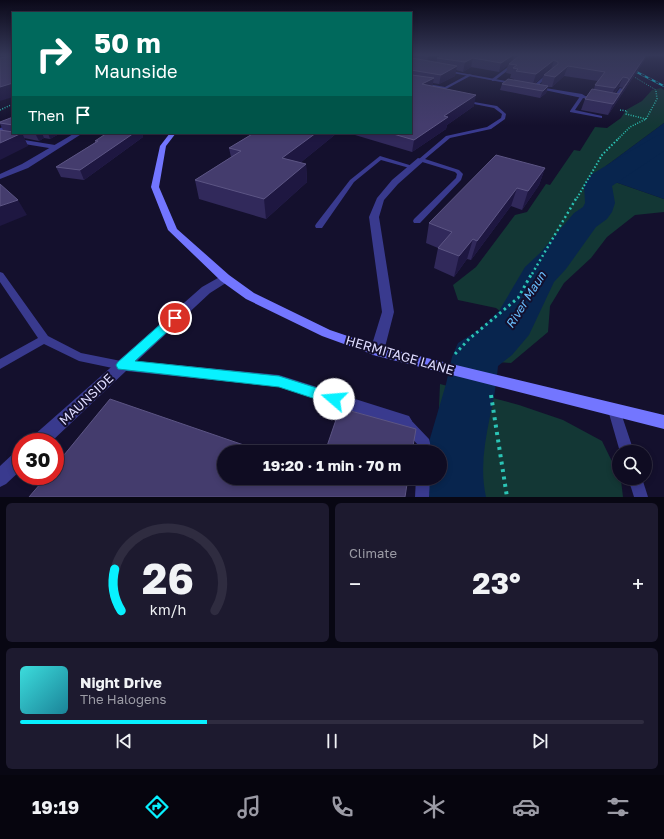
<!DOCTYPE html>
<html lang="en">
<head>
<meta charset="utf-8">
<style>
	:root { --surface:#0f0c22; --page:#1d1a2f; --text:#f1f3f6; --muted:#9b9ba5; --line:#2f2c40; --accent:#08f1ff }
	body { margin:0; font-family:"Golos Text",sans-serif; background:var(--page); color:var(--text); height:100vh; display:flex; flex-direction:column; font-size:15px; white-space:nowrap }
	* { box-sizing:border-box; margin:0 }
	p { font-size:13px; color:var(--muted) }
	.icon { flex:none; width:22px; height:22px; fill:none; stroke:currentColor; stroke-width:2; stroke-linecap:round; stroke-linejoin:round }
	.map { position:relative; height:497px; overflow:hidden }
	.side { display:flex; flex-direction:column; gap:6px; padding:6px; background:#080713; flex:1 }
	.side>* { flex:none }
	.top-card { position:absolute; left:12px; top:12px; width:400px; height:122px; border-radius:0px; box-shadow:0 2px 6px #0003,0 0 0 1px var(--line); background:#00695c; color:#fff; overflow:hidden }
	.fabs { position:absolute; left:612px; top:445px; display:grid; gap:8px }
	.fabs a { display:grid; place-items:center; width:40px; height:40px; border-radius:50%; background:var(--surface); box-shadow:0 2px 6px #0003,0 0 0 1px var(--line); font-size:20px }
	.speed { position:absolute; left:12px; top:433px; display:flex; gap:8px; font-size:20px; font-weight:700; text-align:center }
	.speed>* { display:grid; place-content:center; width:52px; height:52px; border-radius:50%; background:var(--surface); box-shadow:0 2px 6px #0003,0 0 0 1px var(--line); line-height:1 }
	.speed .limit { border:6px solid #d22; background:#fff; color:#111 }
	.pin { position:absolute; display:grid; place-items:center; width:34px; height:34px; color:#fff; margin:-17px; border:2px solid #fff; border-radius:50%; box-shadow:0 1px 4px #0007 }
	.me { position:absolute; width:44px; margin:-22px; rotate:288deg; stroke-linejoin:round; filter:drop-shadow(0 0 3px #0008) }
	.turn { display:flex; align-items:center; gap:14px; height:84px; padding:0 16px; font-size:18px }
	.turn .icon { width:52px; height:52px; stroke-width:2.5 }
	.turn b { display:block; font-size:28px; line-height:34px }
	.then { display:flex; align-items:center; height:38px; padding:0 16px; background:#0003; gap:8px; font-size:15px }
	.big { font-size:30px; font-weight:700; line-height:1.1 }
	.side .widget { flex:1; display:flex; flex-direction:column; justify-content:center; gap:6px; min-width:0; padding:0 14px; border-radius:6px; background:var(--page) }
	.side .dial { align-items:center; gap:0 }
	.dial svg { height:104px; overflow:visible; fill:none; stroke:var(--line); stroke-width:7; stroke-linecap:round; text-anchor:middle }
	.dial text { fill:var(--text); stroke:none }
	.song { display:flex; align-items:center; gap:12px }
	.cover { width:48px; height:48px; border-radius:6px; background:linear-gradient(135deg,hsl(180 70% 55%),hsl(190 70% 35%)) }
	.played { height:4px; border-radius:2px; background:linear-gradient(90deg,var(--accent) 30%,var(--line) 30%) }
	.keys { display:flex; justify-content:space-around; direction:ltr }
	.heat { display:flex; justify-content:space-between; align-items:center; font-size:22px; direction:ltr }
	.side .tiles { flex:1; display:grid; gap:6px; grid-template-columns:1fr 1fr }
	.widget:last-child { grid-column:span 2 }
	.trip { position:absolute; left:217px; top:445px; width:230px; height:40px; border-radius:20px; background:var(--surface); box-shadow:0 2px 6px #0003,0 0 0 1px var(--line); font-weight:700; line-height:40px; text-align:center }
	.menu { display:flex; height:64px; justify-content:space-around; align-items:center; background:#06050e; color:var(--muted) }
	.menu .icon { width:28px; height:28px }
	.menu .active { color:var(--accent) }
	.menu b { font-size:18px; color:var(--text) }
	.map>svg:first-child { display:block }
</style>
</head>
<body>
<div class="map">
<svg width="664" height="497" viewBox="0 0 664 497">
	<rect width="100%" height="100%" fill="#14102d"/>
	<g fill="#133735">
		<path d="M 661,88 L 664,90 L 664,123 L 606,166 L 602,180 L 618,183 L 664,199 L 664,212 L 635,215 L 607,237 L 591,258 L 564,283 L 550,306 L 548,332 L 511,363 L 487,361 L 484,334 L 505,315 L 496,308 L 458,300 L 453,285 L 476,267 L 515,215 L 527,212 L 546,184 L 550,185 L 574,150 L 580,151 L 595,127 L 607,128 L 621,118 L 626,110 L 642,101 L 652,90 Z"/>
		<path d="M 440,384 L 519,405 L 563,420 L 602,441 L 621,480 L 623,497 L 435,497 L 436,478 L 440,478 L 440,452 L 437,452 Z"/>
	</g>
	<path fill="#08254e" d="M 664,123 L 664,199 L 618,183 L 602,180 L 606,166 Z"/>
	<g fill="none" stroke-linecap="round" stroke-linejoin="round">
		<path fill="#08254e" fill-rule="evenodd" d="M 664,134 L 664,151 L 612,186 L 615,203 L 612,212 L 607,219 L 596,227 L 566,269 L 554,282 L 529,335 L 512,355 L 498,366 C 495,411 476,452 486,497 L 424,497 L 423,478 L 440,478 L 440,452 L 426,452 L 446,384 L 452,357 L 458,343 L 480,329 L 499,311 L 525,267 L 540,253 L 574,213 L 583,207 L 585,203 L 584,185 L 592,174 L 656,136 Z"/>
		<path stroke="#2bc4b5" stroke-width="1" stroke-dasharray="1 1.5" stroke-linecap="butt" d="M 631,75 L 656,90 L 656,92"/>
		<g stroke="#2bc4b5" stroke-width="1.5" stroke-dasharray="1 1.5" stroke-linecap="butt">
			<path d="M 0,110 L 13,104"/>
			<path d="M 620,110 L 627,111 L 626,114 L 646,119"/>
			<path d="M 618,139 L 630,127 L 646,119 L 657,99 L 656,91"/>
		</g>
		<path stroke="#2bc4b5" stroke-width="2" stroke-dasharray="1.5 2" stroke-linecap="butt" d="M 577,198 L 602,155 L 619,138"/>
		<path stroke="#2bc4b5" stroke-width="2.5" stroke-dasharray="2 3" stroke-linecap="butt" d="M 532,274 L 577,197"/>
		<path stroke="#2bc4b5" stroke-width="3" stroke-dasharray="2.5 3.5" stroke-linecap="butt" d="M 455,354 L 469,339 L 518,298 L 532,273"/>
		<path stroke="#2bc4b5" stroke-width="4" stroke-dasharray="3 4.5" stroke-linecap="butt" d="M 491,395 L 507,497"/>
		<g fill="#393a8e" fill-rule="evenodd">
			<path d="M 512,64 L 515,65 L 494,81 L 492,81 L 492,79 Z"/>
			<path d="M 549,72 L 552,73 L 535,88 L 533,88 L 533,86 Z"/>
			<path d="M 469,74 L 472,75 L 446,89 L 411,83 L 411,81 L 445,87 Z"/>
			<path d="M 620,88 L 623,89 L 614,103 L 610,103 L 610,102 Z"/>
			<path d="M 581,95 L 598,99 L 596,100 L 583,98 L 575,110 L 602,116 L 602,118 L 570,112 L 570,111 Z"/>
			<path d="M 474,102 L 497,106 L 506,114 L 505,119 L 491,129 L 450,138 L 425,159 L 459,170 L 463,174 L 461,180 L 420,223 L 414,223 L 413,221 L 414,219 L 456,178 L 457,174 L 455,172 L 419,161 L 419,159 L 446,136 L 487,127 L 501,118 L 502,114 L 494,108 L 474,104 Z"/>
			<path d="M 13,124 L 13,127 L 0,132 L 0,128 Z"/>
			<path d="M 0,136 L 55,145 L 58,147 L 55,149 L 0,140 Z"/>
			<path d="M 380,156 L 416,167 L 413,169 L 381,160 L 354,182 L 322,228 L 316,228 L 315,226 L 316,224 L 350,180 Z"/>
			<path d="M 0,272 L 3,273 L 48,336 L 81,353 L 126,362 L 127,365 L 126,368 L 122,370 L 79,361 L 44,344 L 0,369 L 0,359 L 38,338 L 0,282 Z"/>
			<path d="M 614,404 L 618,406 L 620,410 L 634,452 L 620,452 L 608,410 L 610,406 Z"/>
			<path d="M 404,415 L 408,417 L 429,439 L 430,443 L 431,452 L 417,452 L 418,445 L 400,425 L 398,421 L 400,417 Z"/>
			<path d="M 416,478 L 430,478 L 429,497 L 415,497 Z"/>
			<path d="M 628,478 L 642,478 L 648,497 L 634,497 Z"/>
		</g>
		<g fill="#393a8e" fill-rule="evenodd">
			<path d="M 440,69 L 517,83 L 519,84 L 517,85 L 442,71 Z"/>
			<path d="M 533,86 L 582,94 L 585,96 L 582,98 L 535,88 Z"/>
			<path d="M 75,133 L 83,133 L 28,168 L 0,179 L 0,174 L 22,164 Z"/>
			<path d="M 418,158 L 425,160 L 398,184 L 384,200 L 379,217 L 394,312 L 384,351 L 382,355 L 377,356 L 372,355 L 370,351 L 382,312 L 369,217 L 377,198 L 392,180 Z"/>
			<path d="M 225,274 L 229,275 L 230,278 L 229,281 L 210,293 L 137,361 L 279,375 L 409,416 L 412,421 L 409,426 L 404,428 L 279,387 L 126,371 L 51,442 L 31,442 L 33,436 L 202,287 Z"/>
			<path d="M 21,450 L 21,470 L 6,484 L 0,487 L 0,466 L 15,452 Z"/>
		</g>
		<path fill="#7376ff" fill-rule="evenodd" d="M 170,133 L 176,133 L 166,146 L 159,187 L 177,229 L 229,275 L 254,293 L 330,330 L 377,346 L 664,415 L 664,429 L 377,356 L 322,336 L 246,299 L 221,281 L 168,230 L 151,187 L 160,146 Z"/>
		<defs>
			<path id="rail" d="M 627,67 L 664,86"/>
		</defs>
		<use href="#rail" stroke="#08f1ff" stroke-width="2"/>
		<use href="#rail" stroke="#14102d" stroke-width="1.5" stroke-dasharray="4" stroke-linecap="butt"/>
	</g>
	<g fill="#31295b" fill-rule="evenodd">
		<path d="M 411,55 L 648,55 L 608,115 L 581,110 L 585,99 L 594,89 L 595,85 L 598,81 L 564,76 L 552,87 L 548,87 L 546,93 L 540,98 L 500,90 L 502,84 L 514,80 L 514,79 L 510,78 L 511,74 L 506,73 L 508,65 L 499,72 L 471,67 L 463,72 L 456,70 L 455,76 L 439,84 L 433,83 L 432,86 L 474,106 L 447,125 L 446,129 L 412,152 L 355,135 L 355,133 L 411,133 ZM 543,76 L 541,85 L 534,84 ZM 619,87 L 623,88 L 619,94 L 615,93 Z"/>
		<path d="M 13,117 L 13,133 L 61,133 L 50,139 L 44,138 L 39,141 L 24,138 L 28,146 L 3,130 L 0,124 L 0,122 Z"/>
		<path d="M 107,133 L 142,133 L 143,137 L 84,180 L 61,177 L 56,167 L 96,142 L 95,141 Z"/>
		<path d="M 197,133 L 337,133 L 300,163 L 306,164 L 307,182 L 266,219 L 199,199 L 195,180 L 231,157 L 229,148 L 252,134 Z"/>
		<path d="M 545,168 L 539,185 L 522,210 L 511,206 L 471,260 L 467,259 L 454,277 L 434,268 L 438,248 L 426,243 L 429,223 Z"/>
	</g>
	<g fill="#1e1741">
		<path d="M 0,55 L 10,55 L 0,64 Z"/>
		<path d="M 431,55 L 448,55 L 437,58 L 437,61 L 427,65 L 428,56 Z"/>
		<path d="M 513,55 L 514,55 L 512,63 L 509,64 L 508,65 L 499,72 L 501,63 Z"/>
		<path d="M 646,55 L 648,55 L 608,115 L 613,104 Z"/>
		<path d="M 473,58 L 471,67 L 463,72 L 465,62 Z"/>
		<path d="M 554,60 L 551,70 L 533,84 L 536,74 Z"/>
		<path d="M 457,66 L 455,76 L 439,84 L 441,75 Z"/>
		<path d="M 568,66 L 564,76 L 552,87 L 555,77 Z"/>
		<path d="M 623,77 L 619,87 L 610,98 L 615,88 Z"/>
		<path d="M 434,78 L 432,88 L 422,84 Z"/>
		<path d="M 13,83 L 13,97 L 0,101 L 0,87 Z"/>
		<path d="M 548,86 L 546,93 L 540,98 L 543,91 Z"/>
		<path d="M 476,95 L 474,106 L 447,125 L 446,129 L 412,152 L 414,140 L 444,116 Z"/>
		<path d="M 22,133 L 28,146 L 0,160 L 0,143 Z"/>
		<path d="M 35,133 L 42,133 L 44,138 L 39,141 Z"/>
		<path d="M 48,133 L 61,133 L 50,139 Z"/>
		<path d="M 134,133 L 142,133 L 143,137 L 84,180 L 80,170 Z"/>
		<path d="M 316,133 L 337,133 L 284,176 L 282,158 Z"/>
		<path d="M 306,164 L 307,182 L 266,219 L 264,199 Z"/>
		<path d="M 545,168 L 539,185 L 522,210 L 528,191 Z"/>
		<path d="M 517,188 L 511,206 L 471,260 L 477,241 Z"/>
		<path d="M 18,200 L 27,215 L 0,226 L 0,206 Z"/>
		<path d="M 473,239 L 467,259 L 454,277 L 459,256 Z"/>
	</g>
	<g fill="#443c6d" stroke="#5c5584">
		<path d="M 9,55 L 13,55 L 13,83 L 0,87 L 0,58 L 10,56 Z"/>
		<path d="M 411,55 L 412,58 L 457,66 L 441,75 L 411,70 L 412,75 L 434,78 L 422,84 L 476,95 L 444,116 L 448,117 L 414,140 L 390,133 L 411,133 Z"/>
		<path d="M 419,55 L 431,55 L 428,56 Z"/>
		<path d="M 443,55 L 513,55 L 501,63 L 473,58 L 465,62 L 437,58 Z"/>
		<path d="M 517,55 L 646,55 L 613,104 L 585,99 L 592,89 L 619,94 L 629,80 L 628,78 L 623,77 L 615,88 L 595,85 L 605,72 L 568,66 L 555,77 L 544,75 L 558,64 L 558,62 L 554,60 L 536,74 L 516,71 L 518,69 L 513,68 L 517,65 L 509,64 L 519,56 Z"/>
		<path d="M 508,79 L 548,86 L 543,91 L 502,84 Z"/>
		<path d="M 13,117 L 13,125 L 0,123 L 0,122 Z"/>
		<path d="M 0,130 L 13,132 L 13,133 L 22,133 L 0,143 Z"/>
		<path d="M 107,133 L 134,133 L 80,170 L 56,167 L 98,141 L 95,141 Z"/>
		<path d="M 254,133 L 316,133 L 282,158 L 306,164 L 264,199 L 195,180 L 241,151 L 229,148 Z"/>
		<path d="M 496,155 L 545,168 L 528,191 L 517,188 L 477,241 L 473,239 L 459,256 L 438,248 L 452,232 L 429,223 Z"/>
		<path d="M 0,184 L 18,200 L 0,206 Z"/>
		<path d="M 110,399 L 264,452 L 224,452 L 224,478 L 408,478 L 405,497 L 29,497 L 47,476 L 55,476 L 55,466 Z"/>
		<path d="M 340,408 L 416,429 L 412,452 L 325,452 Z"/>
	</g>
	<linearGradient id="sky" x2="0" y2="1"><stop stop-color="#0b0919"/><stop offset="0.44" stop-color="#343757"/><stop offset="1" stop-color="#343757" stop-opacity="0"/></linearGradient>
	<rect width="664" height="125" fill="url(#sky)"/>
	<path fill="#08f1ff" stroke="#059da6" d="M 175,314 L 180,318 L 179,321 L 135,361 L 279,376 L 339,395 L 341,399 L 339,403 L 334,405 L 279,387 L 118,369 L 116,365 L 118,362 L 171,315 Z"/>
	<g text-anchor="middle" stroke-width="4" stroke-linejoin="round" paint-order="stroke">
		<g font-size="12" font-style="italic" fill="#6ac0ff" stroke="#14102d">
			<text transform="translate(526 300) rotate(-58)" y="4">River Maun</text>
		</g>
		<g font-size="13" fill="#dfdcff" stroke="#14102d">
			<text transform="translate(400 355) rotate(16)" y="5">HERMITAGE LANE</text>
			<text transform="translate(86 399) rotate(-43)" y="5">MAUNSIDE</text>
		</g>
	</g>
</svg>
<div class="fabs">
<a><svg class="icon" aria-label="search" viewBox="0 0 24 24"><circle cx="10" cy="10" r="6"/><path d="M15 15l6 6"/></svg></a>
</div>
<div class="speed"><div class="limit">30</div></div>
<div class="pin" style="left:175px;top:318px;background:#d93025"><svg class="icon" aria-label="arrive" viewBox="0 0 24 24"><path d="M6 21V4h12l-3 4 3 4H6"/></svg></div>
<svg class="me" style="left:334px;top:399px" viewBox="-20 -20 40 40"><circle r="19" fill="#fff"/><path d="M0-13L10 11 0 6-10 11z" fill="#08f1ff"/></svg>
<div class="trip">19:20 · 1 min · 70 m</div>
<div class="top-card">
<div class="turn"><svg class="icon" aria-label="right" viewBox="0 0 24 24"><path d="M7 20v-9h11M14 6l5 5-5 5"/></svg><div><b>50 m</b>Maunside</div></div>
<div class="then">Then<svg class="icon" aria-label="arrive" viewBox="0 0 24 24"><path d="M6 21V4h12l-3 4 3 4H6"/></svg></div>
</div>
</div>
<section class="side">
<div class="tiles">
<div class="widget dial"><svg viewBox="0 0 100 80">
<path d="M14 69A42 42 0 1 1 86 69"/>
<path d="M14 69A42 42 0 0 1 9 37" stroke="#08f1ff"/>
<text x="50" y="56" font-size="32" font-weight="700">26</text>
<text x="50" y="72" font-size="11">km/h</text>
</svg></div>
<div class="widget"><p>Climate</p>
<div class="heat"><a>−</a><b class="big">23°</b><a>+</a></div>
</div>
<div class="widget">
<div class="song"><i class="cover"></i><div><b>Night Drive</b><p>The Halogens</p></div></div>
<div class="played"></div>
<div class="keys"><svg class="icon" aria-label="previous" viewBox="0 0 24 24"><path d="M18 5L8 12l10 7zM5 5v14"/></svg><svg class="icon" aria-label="pause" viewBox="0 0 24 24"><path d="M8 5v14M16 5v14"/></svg><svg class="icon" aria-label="next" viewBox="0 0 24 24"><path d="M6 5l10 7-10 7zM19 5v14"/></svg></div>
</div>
</div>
</section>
<nav class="menu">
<b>19:19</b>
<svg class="icon active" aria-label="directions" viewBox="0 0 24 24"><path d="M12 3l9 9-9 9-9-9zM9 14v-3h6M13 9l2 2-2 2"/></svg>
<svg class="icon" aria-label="music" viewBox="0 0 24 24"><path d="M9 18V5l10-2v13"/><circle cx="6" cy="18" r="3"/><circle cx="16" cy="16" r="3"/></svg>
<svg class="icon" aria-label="phone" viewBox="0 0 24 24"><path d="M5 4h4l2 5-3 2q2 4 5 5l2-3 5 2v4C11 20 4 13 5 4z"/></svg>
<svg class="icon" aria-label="climate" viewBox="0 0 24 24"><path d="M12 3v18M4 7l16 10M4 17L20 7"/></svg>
<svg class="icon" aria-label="car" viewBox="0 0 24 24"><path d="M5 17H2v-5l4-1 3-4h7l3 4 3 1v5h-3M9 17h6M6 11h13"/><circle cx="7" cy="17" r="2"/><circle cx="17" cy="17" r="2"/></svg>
<svg class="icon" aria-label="filters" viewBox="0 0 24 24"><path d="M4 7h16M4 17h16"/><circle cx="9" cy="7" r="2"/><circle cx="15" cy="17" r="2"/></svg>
</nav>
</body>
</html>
